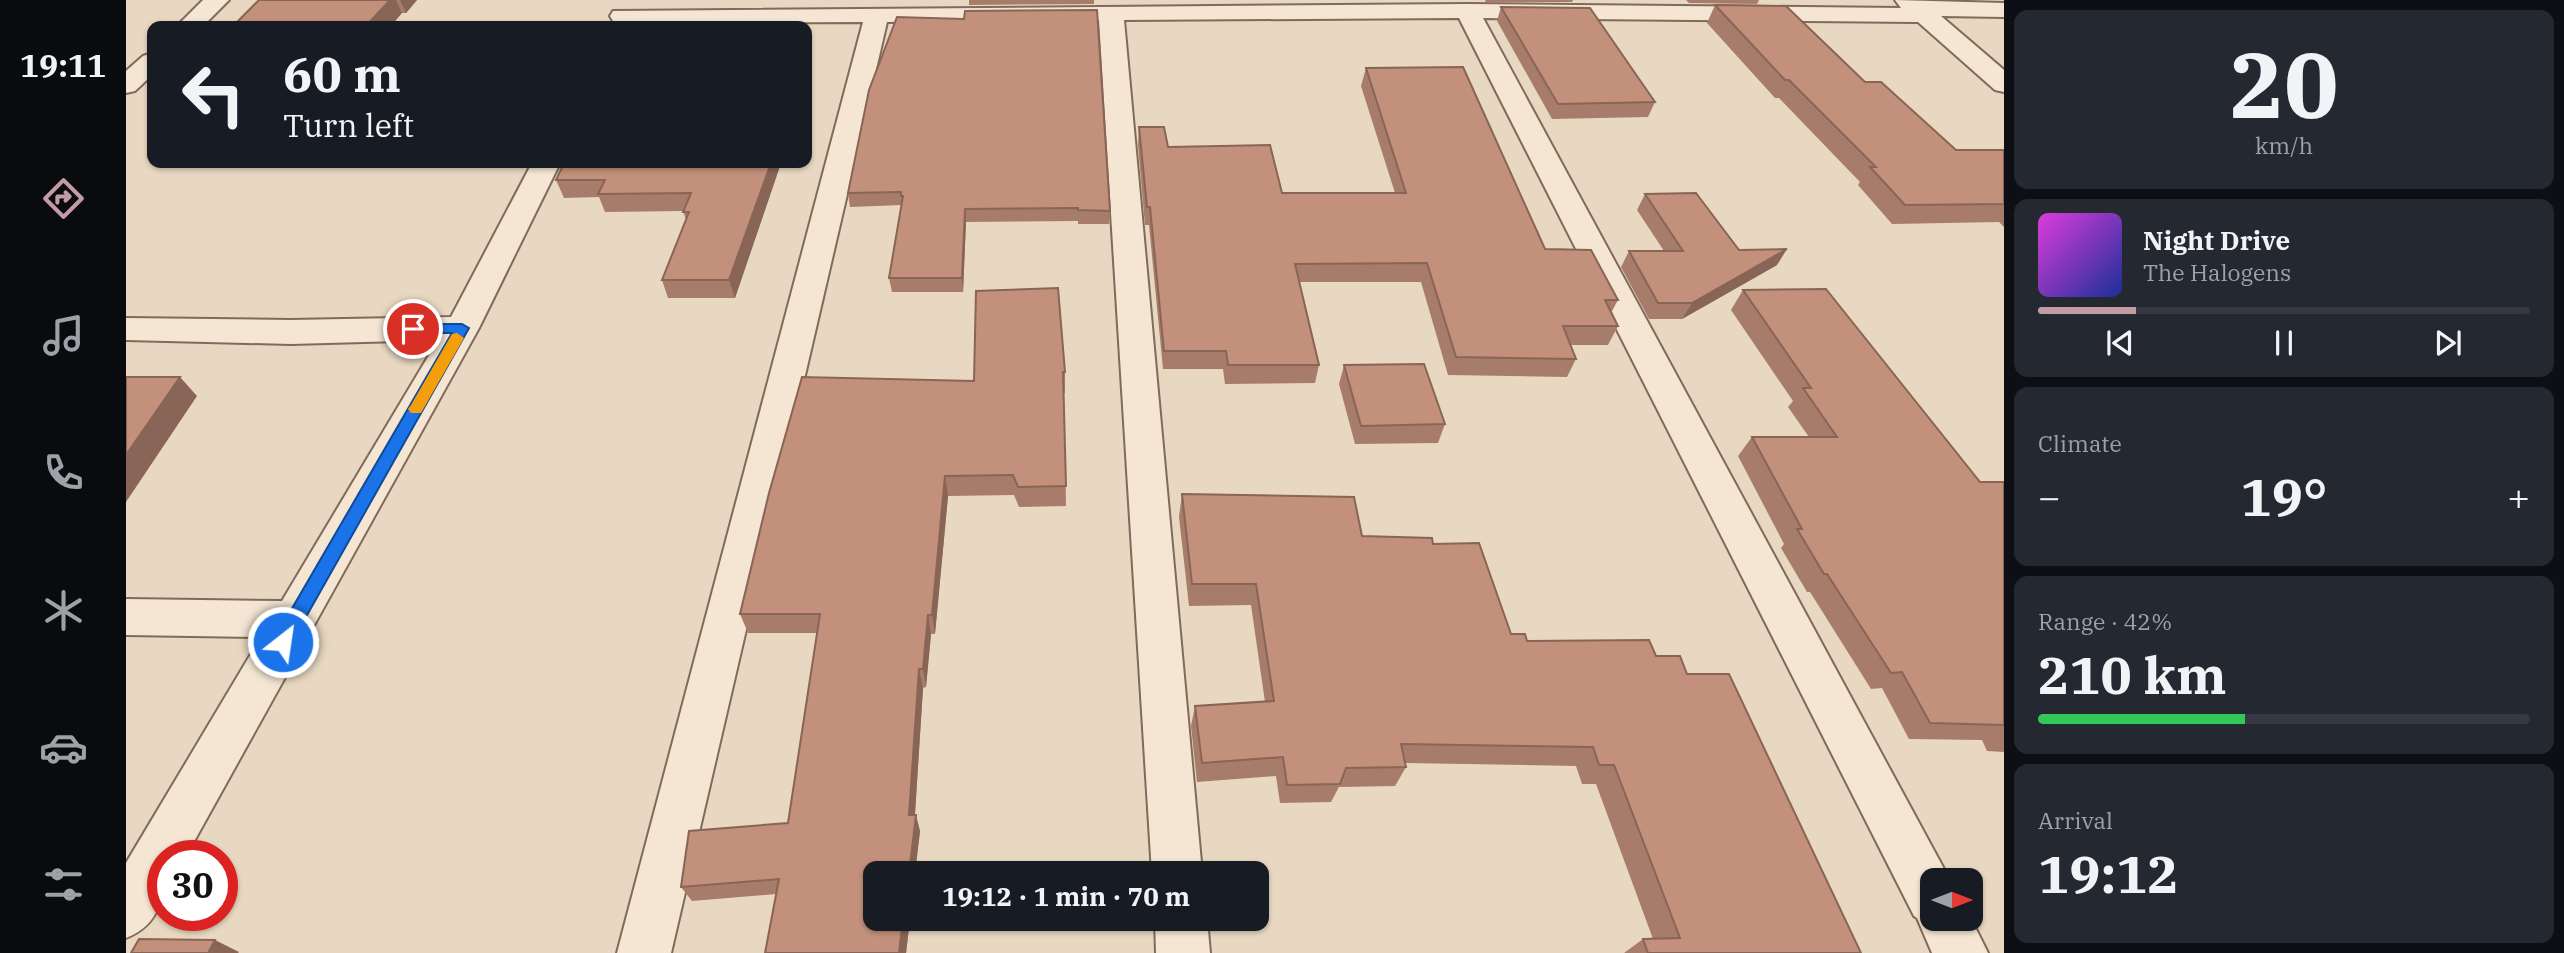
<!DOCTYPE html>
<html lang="en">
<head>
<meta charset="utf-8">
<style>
	:root { --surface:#171b24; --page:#242831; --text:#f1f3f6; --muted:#9ea1a6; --line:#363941; --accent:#c29ca2 }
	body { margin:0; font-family:"IBM Plex Serif",serif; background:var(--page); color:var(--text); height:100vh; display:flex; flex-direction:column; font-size:26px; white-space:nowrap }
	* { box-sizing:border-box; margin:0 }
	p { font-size:23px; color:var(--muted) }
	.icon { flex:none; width:38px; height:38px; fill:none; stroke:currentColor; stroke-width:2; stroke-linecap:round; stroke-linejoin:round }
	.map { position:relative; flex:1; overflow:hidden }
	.sheet { display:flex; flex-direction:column; gap:10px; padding:10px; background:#0d0f14; width:560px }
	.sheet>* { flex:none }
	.hud { position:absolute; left:21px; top:21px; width:665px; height:147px; border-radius:14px; box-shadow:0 2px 5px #0004; background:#171b24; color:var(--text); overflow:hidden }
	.needle { width:46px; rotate:90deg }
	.tools { position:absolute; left:1794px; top:868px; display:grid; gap:14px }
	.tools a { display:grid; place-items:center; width:63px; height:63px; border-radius:14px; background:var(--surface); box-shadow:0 2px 5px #0004; font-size:35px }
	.speed { position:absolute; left:21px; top:840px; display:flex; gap:14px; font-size:35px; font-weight:700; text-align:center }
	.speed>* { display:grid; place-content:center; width:91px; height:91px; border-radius:50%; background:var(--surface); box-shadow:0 2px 5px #0004; line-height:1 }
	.speed .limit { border:10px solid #d22; background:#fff; color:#111 }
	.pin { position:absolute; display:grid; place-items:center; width:60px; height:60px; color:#fff; margin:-30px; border:4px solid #fff; border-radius:50%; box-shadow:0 2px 7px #0007 }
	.me { position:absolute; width:77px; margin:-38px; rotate:30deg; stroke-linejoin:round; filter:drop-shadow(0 0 5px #0008) }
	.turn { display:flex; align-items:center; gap:24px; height:147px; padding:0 21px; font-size:32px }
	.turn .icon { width:91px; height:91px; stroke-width:2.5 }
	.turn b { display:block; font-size:49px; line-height:60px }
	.big { font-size:52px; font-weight:700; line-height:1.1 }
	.sheet .card { flex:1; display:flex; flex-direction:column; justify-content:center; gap:10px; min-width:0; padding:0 24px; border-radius:14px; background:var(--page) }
	.sheet .dial { align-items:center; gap:0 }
	.dial b { font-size:91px; line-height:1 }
	.song { display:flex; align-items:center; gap:21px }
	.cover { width:84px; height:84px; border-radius:10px; background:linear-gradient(135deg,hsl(300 70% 55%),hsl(230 70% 35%)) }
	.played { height:7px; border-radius:4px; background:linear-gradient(90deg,var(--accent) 20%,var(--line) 20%) }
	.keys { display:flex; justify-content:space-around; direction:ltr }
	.heat { display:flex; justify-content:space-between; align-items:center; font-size:38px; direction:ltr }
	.charge { height:10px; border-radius:5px; background:linear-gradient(90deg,#34c759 42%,var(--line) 0) }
	.trip { position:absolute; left:737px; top:861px; width:406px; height:70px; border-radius:14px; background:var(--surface); box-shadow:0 2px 5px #0004; font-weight:700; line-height:70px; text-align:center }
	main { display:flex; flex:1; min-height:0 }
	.menu { display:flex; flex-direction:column; width:126px; justify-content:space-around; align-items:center; background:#090b0e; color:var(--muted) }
	.menu .icon { width:49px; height:49px }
	.menu .on { color:var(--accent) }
	.menu b { font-size:32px; color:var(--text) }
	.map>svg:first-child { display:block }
</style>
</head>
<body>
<main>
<nav class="menu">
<b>19:11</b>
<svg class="icon on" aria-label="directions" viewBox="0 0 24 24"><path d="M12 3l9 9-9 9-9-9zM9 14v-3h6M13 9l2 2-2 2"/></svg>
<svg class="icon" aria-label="music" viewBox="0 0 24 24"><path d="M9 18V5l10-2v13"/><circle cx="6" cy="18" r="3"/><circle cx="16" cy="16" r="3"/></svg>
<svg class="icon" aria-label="phone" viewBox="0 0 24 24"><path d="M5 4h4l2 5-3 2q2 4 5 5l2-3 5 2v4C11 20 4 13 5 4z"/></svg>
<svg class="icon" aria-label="climate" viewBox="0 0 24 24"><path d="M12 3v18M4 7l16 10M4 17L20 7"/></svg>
<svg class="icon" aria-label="car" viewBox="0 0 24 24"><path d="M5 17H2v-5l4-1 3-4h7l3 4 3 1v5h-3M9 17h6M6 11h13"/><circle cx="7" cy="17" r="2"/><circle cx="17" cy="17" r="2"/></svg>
<svg class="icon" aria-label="filters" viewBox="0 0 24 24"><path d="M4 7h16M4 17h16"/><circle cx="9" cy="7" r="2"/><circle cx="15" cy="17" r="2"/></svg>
</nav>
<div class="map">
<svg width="1878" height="953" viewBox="0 0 1878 953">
	<rect width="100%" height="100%" fill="#e8d8c1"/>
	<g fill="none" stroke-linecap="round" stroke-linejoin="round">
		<defs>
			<g id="minor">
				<path d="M 77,0 L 103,0 L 77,26 L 51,26 Z"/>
				<path d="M 1769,0 L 1878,3 L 1878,17 L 1815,16 L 1878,70 L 1878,92 L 1869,90 L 1792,22 L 1357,18 L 1824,880 L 1806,880 L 1806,919 L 1844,917 L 1862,953 L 1806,953 L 1791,918 L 1788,916 L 1333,18 L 998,20 L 1076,873 L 1026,873 L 973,20 L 761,22 L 545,953 L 491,953 L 737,22 L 496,23 L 487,21 L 484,16 L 487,11 L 1341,4 L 1775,8 Z"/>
				<path d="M 26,53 L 26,75 L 9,91 L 0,93 L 0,71 L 17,56 Z"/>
				<path d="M 406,163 L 434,163 L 353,328 L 60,856 L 37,856 C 37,892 39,922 0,938 L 0,863 L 135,637 L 0,635 L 0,599 L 156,601 L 312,340 L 165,344 L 0,340 L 0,318 L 165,320 L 325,317 Z"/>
				<path d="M 1029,919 L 1081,919 L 1084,953 L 1030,953 Z"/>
			</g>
		</defs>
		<use href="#minor" stroke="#806a5b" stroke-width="4"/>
		<use href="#minor" fill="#f4e6d3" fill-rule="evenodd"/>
	</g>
	<g fill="#a87c6a">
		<path d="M 133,0 L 291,0 L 280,13 L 276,13 Z"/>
		<path d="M 843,0 L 968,0 L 968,4 L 843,5 Z"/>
		<path d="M 1359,0 L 1447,0 L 1446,2 L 1360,2 Z"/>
		<path d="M 1560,0 L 1633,0 L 1631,4 L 1563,3 Z"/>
		<path d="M 1589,5 L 1739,82 L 1830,150 L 1878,150 L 1878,227 L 1873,222 L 1766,224 L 1732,185 L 1734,182 L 1653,98 L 1649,98 L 1581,23 Z"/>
		<path d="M 1375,7 L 1529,102 L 1522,117 L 1426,119 L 1371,21 Z"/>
		<path d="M 771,17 L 984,211 L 983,224 L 952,224 L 952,221 L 840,222 L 837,292 L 766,292 L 763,278 L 776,205 L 724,207 L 722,193 Z"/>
		<path d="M 1240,68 L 1419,249 L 1492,300 L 1485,313 L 1492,326 L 1482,345 L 1444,345 L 1450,359 L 1441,377 L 1322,375 L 1295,282 L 1173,282 L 1193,365 L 1189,383 L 1099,384 L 1097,369 L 1037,369 L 1023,225 L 1019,225 L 1012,145 L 1013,127 L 1042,147 L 1156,193 L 1269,193 L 1235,86 Z"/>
		<path d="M 438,163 L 655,163 L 609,298 L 542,298 L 536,280 L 560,220 L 557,211 L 479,212 L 473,197 L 438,198 L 430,180 Z"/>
		<path d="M 1519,194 L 1613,250 L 1651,265 L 1556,319 L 1523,319 L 1495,267 L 1503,251 L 1538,251 L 1511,210 Z"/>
		<path d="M 1617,290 L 1854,482 L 1878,482 L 1878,752 L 1861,751 L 1856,740 L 1783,739 L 1756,688 L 1745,689 L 1684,592 L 1681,592 L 1655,548 L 1658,544 L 1612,456 L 1626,437 L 1683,437 L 1662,407 L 1667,401 L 1605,310 Z"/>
		<path d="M 1218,365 L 1319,424 L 1312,443 L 1229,444 L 1213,384 Z"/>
		<path d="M 939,372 L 939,393 L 938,393 L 940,506 L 893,507 L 888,495 L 822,496 L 809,634 L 805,634 L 800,687 L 797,688 L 789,815 L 794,831 L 789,873 L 749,873 L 749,919 L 784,919 L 780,953 L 639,953 L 650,894 L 566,901 L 555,887 L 662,823 L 691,633 L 622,633 L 614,614 L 848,381 Z"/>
		<path d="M 1056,494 L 1236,536 L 1307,544 L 1385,634 L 1401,641 L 1530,656 L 1561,674 L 1735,953 L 1498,953 L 1517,939 L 1527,939 L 1470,784 L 1456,784 L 1450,766 L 1279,763 L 1280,767 L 1269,786 L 1213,787 L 1205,802 L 1154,803 L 1150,776 L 1071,782 L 1065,726 L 1069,706 L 1139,702 L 1125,605 L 1063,606 L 1053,517 Z"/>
	</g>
	<g fill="#886556">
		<path d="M 264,0 L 270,0 L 276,13 L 265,26 L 240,26 Z"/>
		<path d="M 274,0 L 291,0 L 280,13 Z"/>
		<path d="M 645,163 L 655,163 L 609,298 L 603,280 Z"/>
		<path d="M 839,209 L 840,222 L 837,292 L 836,278 Z"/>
		<path d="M 1661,249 L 1651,265 L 1556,319 L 1566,303 Z"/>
		<path d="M 54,377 L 71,396 L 0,502 L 0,455 Z"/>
		<path d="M 819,476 L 822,496 L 809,634 L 806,615 Z"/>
		<path d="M 802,615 L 805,634 L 800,687 L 797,669 Z"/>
		<path d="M 793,669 L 797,688 L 788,828 L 790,815 L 794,831 L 789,873 L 783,873 L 783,815 Z"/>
		<path d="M 777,919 L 784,919 L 780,953 L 773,953 Z"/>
		<path d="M 89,940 L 113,952 L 112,953 L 82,953 Z"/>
	</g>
	<g fill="#c3907b" stroke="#886556" stroke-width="2">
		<path d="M 133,0 L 264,0 L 240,26 L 107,26 Z"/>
		<path d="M 1589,5 L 1660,6 L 1739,82 L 1755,82 L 1830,150 L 1878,150 L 1878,204 L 1779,205 L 1744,167 L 1750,167 L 1663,80 L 1659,80 Z"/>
		<path d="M 1375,7 L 1464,8 L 1529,102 L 1432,104 Z"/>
		<path d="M 971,10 L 984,211 L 952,210 L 952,208 L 839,209 L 836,278 L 763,278 L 777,196 L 775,196 L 775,192 L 722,193 L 743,90 L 771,17 L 838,19 L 839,11 Z"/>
		<path d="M 1337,67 L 1419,249 L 1465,250 L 1492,300 L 1479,300 L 1492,326 L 1437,326 L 1450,359 L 1330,357 L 1301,263 L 1169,264 L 1193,365 L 1102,365 L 1100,351 L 1038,351 L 1024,207 L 1021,207 L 1013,127 L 1038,127 L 1042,147 L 1144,145 L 1156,193 L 1280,193 L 1240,68 Z"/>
		<path d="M 438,163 L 645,163 L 603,280 L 536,280 L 563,212 L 557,212 L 565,193 L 472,194 L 479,180 L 430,180 Z"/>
		<path d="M 1570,193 L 1613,250 L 1661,249 L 1566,303 L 1532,303 L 1503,251 L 1557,251 L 1519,194 Z"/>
		<path d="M 932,288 L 939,372 L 937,372 L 940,486 L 892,487 L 887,475 L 819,476 L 806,615 L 802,615 L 797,669 L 793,669 L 783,815 L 790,815 L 783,873 L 749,873 L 749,919 L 777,919 L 773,953 L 639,953 L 653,879 L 555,887 L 563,831 L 662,823 L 694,614 L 614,614 L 643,493 L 676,377 L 848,381 L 850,291 Z"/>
		<path d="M 1700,289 L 1854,482 L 1878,482 L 1878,725 L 1804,723 L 1776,672 L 1765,673 L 1701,574 L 1698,574 L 1671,529 L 1676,529 L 1626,437 L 1711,437 L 1677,388 L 1685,388 L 1617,290 Z"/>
		<path d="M 1298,364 L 1319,424 L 1235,426 L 1218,365 Z"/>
		<path d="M 0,377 L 54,377 L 0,455 Z"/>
		<path d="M 1056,494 L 1228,497 L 1236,536 L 1306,538 L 1307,544 L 1353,543 L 1385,634 L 1399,634 L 1401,641 L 1523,640 L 1530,656 L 1554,656 L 1561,674 L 1603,674 L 1735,953 L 1522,953 L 1517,939 L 1554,938 L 1488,765 L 1473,765 L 1467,747 L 1275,744 L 1280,767 L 1220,768 L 1214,784 L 1161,785 L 1157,757 L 1076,763 L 1069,706 L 1148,701 L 1130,584 L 1066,584 Z"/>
		<path d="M 13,939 L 89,940 L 82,953 L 5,953 Z"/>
	</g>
	<path fill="#1a73e8" stroke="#114b97" stroke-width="2" d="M 287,324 L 336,324 L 343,328 L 163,647 L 157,650 L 150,647 L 148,642 L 150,636 L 326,333 L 282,333 L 280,329 Z"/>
	<path fill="#f59e0b" d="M 331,333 L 338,338 L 295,413 L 285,413 L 282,409 L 285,405 L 326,334 Z"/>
</svg>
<div class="tools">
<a><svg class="needle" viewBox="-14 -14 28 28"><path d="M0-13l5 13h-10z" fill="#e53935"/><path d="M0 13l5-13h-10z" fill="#9ea1a6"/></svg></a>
</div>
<div class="speed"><div class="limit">30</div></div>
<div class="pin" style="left:287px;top:329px;background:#d93025"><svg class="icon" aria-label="arrive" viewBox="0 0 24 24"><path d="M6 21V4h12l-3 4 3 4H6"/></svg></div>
<svg class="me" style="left:157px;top:642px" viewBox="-20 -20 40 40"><circle r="17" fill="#1a73e8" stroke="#fff" stroke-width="3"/><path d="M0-11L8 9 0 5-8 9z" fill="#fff"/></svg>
<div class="trip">19:12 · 1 min · 70 m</div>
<div class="hud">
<div class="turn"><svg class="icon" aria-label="left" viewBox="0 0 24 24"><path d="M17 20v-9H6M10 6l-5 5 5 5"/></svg><div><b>60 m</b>Turn left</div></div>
</div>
</div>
<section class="sheet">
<div class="card dial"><b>20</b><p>km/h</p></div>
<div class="card">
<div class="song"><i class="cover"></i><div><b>Night Drive</b><p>The Halogens</p></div></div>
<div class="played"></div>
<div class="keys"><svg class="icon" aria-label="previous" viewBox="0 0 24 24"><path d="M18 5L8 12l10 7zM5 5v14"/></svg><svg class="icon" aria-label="pause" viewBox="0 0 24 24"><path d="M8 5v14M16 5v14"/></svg><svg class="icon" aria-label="next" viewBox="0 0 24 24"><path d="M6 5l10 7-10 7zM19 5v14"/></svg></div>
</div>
<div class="card"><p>Climate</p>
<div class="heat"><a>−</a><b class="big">19°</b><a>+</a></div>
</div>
<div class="card"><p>Range · 42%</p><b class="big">210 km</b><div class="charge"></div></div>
<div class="card"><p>Arrival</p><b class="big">19:12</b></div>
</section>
</main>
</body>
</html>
